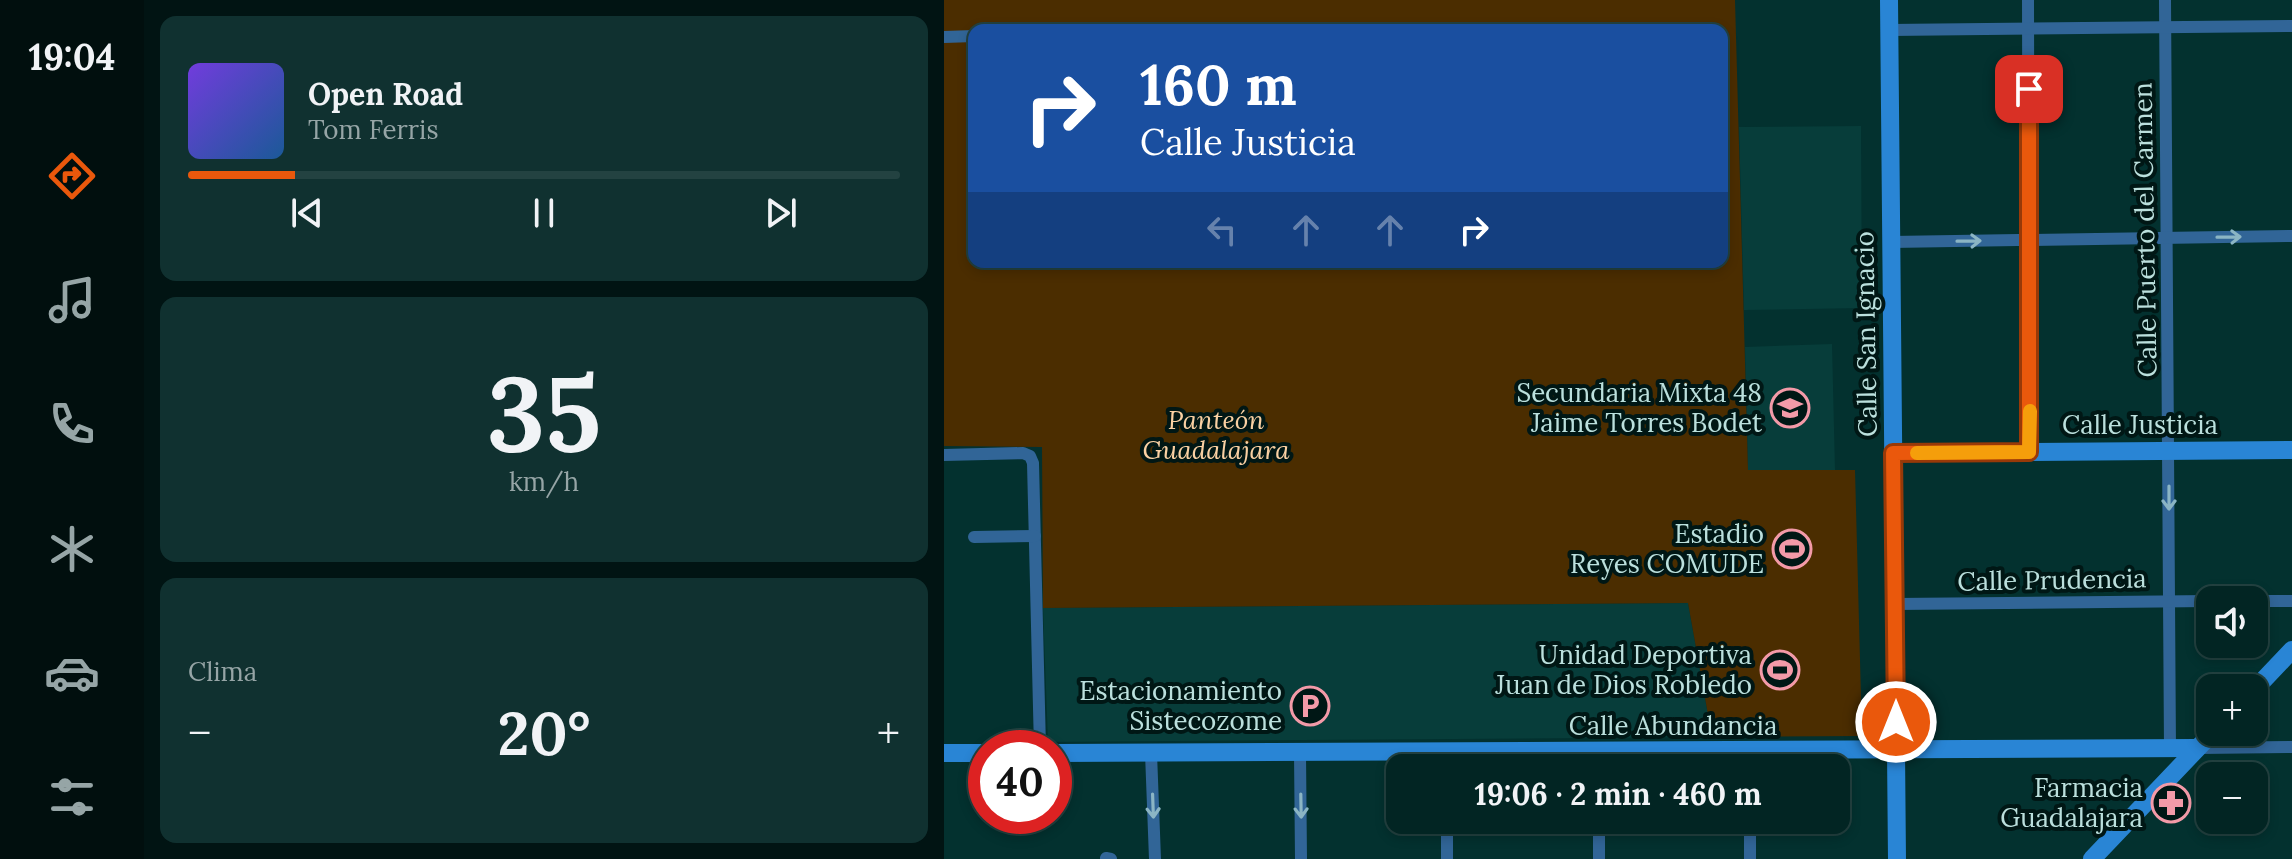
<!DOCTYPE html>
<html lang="es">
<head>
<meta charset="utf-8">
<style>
	:root { --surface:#022523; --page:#103130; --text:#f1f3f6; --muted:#96a5a6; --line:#234241; --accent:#ea580c }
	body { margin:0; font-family:Lora,serif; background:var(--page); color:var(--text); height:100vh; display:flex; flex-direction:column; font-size:30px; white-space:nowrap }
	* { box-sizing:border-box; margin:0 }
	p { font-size:26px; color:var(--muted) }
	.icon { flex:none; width:44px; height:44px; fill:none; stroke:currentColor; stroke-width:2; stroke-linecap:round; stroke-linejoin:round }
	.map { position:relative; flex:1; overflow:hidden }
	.panel { display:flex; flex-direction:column; gap:16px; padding:16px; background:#011413; width:800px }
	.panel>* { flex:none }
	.top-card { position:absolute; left:24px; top:24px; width:760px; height:244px; border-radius:16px; box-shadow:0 4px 12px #0003,0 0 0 2px var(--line); background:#1a4fa0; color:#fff; overflow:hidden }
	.buttons { position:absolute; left:1252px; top:586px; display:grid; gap:16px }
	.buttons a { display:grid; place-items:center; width:72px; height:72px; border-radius:16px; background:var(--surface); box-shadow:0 4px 12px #0003,0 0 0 2px var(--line); font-size:40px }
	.speed { position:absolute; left:24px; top:730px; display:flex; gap:16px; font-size:40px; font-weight:700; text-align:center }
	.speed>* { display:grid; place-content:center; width:104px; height:104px; border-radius:50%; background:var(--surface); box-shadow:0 4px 12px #0003,0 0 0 2px var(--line); line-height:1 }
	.speed .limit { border:12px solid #d22; background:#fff; color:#111 }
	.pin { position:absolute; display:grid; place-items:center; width:68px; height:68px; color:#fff; margin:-34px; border-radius:16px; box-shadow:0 4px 12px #0006 }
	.me { position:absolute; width:88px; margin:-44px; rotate:0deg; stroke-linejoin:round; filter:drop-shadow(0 0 6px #0008) }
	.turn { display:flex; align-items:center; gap:28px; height:168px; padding:0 40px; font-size:36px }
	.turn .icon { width:104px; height:104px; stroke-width:2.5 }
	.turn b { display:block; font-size:56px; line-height:68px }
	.lanes { display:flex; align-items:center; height:76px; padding:0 40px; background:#0003; justify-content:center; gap:40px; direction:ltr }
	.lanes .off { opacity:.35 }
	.big { font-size:60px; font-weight:700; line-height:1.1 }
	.panel .widget { flex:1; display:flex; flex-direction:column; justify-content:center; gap:12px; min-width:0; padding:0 28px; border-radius:16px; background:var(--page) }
	.panel .dial { align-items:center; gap:0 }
	.dial b { font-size:104px; line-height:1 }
	.song { display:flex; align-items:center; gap:24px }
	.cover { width:96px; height:96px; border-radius:12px; background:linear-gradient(135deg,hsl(260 70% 55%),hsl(210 70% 35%)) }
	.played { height:8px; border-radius:4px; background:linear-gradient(90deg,var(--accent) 15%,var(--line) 15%) }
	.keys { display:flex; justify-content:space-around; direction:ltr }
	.heat { display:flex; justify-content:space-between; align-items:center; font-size:44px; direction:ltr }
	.trip { position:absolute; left:442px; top:754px; width:464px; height:80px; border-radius:16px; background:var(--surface); box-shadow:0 4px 12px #0003,0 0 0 2px var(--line); font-weight:700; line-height:80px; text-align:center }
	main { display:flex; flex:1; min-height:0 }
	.tab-bar { display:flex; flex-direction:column; width:144px; justify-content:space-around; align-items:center; background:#010f0e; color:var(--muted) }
	.tab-bar .icon { width:56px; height:56px }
	.tab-bar .selected { color:var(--accent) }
	.tab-bar b { font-size:36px; color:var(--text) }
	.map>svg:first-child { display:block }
</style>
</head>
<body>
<main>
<nav class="tab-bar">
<b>19:04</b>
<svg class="icon selected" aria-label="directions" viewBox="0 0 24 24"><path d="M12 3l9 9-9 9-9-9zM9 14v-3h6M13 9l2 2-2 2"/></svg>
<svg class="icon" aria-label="music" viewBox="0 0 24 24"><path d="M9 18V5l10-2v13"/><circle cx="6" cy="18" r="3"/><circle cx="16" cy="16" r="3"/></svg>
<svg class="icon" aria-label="phone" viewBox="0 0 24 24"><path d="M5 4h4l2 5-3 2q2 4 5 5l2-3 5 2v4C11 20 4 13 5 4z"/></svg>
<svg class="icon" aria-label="climate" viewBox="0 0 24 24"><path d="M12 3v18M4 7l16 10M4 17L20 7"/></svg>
<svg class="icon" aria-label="car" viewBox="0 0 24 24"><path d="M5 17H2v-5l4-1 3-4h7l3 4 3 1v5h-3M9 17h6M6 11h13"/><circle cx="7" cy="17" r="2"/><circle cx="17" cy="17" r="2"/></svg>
<svg class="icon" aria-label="filters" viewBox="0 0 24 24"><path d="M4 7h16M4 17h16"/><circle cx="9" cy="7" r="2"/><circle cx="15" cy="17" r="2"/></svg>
</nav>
<section class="panel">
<div class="widget">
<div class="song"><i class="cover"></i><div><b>Open Road</b><p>Tom Ferris</p></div></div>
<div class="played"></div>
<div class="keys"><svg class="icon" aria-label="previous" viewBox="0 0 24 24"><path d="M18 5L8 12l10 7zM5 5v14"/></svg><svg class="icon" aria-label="pause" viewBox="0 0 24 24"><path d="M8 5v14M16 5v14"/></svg><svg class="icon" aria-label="next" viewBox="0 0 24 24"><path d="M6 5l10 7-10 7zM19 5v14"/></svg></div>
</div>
<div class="widget dial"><b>35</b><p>km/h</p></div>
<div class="widget"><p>Clima</p>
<div class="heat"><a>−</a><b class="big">20°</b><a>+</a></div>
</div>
</section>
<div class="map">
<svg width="1348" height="859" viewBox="0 0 1348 859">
	<rect width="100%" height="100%" fill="#03312f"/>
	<g fill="#073d3a">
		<path d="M 917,126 L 918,308 L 800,310 L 795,127 Z"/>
		<path d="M 888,344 L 891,470 L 804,470 L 801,347 Z"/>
		<path d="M 744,603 L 768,737 L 104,742 L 99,608 Z"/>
	</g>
	<path fill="#4b2d00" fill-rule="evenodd" d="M 0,0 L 791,0 L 804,470 L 911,470 L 918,736 L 768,737 L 744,603 L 99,608 L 98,447 L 0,446 ZM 30,30 L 778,30 L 778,262 L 30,262 Z"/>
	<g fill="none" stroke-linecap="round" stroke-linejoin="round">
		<g stroke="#316597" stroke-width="12">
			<path d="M 1084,0 L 1085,452"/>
			<path d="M 1221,0 L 1226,749"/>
			<path d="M 945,30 L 1348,26"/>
			<path d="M 0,37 L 30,36"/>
			<path d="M 947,242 L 1348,236"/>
			<path d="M 0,455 L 79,453 L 86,456 L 89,463 L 96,748"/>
			<path d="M 30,537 L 91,536"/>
			<path d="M 1310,601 L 1348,601"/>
			<path d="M 951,604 L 1266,601"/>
			<path d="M 1253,748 L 1348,747"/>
			<path d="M 654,752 L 654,768"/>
			<path d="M 805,752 L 805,768"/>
			<path d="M 207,753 L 211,859"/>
			<path d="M 356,753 L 357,859"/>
			<path d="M 503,820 L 503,859"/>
			<path d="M 655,820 L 655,859"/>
			<path d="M 806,820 L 806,859"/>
			<path d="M 162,858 L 167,859"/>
		</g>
		<g stroke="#2985d5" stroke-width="18">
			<path d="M 945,0 L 953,859"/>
			<path d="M 949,453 L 1348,450"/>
			<path d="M 1310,690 L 1348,650"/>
			<path d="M 0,753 L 42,753"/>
			<path d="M 110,753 L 1253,748"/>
			<path d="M 1148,859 L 1269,732"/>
		</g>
	</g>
	<defs><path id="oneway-shaft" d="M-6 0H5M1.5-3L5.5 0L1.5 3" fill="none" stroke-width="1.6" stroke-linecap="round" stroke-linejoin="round" transform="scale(2)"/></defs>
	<g stroke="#8bb5c4">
		<use href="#oneway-shaft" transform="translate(1285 237) rotate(-1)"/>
		<use href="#oneway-shaft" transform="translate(1025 241) rotate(-1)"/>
		<use href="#oneway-shaft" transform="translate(1225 498) rotate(90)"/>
		<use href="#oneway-shaft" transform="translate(209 806) rotate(88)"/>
		<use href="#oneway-shaft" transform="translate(357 806) rotate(89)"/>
	</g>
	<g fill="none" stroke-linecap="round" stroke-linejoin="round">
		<defs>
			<path id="route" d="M 952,722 L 949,453 L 1085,452 L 1085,89"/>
		</defs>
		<use href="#route" stroke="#983908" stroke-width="20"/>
		<use href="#route" stroke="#ea580c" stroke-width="14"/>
		<path stroke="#f59e0b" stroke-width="14" d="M 973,453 L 1085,452 L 1086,411"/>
	</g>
	<defs>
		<symbol id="school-ring" viewBox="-11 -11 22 22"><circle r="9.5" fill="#001715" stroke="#f39aa8" stroke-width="1.5"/><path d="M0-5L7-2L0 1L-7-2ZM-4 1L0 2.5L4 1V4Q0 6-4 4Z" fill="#f39aa8"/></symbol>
		<symbol id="stadium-ring" viewBox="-11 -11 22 22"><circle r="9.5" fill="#001715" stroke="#f39aa8" stroke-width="1.5"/><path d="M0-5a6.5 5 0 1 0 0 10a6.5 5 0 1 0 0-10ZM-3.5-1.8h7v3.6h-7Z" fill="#f39aa8"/></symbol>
		<symbol id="parking-ring" viewBox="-11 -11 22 22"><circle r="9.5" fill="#001715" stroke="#f39aa8" stroke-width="1.5"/><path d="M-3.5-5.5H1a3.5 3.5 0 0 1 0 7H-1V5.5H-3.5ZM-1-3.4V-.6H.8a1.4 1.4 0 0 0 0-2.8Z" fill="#f39aa8"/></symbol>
		<symbol id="pharmacy-ring" viewBox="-11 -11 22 22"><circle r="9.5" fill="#001715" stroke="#f39aa8" stroke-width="1.5"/><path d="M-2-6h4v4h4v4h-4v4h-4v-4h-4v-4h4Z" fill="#f39aa8"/></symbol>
	</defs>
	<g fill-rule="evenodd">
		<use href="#school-ring" x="824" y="386" width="44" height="44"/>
		<use href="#stadium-ring" x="826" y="527" width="44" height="44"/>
		<use href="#stadium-ring" x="814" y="648" width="44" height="44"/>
		<use href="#parking-ring" x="344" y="684" width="44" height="44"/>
		<use href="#pharmacy-ring" x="1205" y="781" width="44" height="44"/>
	</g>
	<g text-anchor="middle" stroke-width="8" stroke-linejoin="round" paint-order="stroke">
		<g font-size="26" fill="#bbe0dd" stroke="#001715">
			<text transform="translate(1201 230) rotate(-91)" y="9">Calle Puerto del Carmen</text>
			<text transform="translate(922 334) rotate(-91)" y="9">Calle San Ignacio</text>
			<text x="1196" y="434">Calle Justicia</text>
			<text transform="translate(1108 580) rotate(-1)" y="9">Calle Prudencia</text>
			<text x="729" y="735">Calle Abundancia</text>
		</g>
		<g font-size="26" fill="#bbe0dd" stroke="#001715" text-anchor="end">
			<text x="818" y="402">Secundaria Mixta 48<tspan x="818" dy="30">Jaime Torres Bodet</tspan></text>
			<text x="820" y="543">Estadio<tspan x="820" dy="30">Reyes COMUDE</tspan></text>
			<text x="808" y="664">Unidad Deportiva<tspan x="808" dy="30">Juan de Dios Robledo</tspan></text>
			<text x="338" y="700">Estacionamiento<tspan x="338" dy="30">Sistecozome</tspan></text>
			<text x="1199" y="797">Farmacia<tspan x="1199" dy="30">Guadalajara</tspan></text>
		</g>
		<g font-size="26" font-style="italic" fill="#fad1a3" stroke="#001715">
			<text x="272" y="429">Panteón<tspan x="272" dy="30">Guadalajara</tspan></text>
		</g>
	</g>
</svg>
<div class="buttons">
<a><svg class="icon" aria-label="sound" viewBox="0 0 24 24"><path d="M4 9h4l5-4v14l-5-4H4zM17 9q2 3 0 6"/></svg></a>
<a>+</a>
<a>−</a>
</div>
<div class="speed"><div class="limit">40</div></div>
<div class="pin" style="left:1085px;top:89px;background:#d93025"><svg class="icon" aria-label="arrive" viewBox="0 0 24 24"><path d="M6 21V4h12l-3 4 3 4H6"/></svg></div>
<svg class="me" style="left:952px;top:722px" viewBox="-20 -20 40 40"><circle r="17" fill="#ea580c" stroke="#fff" stroke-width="3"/><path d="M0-11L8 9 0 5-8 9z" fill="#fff"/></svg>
<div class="trip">19:06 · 2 min · 460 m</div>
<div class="top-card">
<div class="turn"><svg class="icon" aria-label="right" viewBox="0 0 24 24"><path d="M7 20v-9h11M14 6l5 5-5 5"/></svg><div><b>160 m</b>Calle Justicia</div></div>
<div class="lanes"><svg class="icon off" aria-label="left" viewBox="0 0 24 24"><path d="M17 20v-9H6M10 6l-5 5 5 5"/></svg><svg class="icon off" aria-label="ahead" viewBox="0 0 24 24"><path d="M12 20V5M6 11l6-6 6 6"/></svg><svg class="icon off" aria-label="ahead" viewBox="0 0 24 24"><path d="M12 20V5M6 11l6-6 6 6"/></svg><svg class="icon" aria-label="right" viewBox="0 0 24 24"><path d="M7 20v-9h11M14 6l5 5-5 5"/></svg></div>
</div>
</div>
</main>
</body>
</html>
